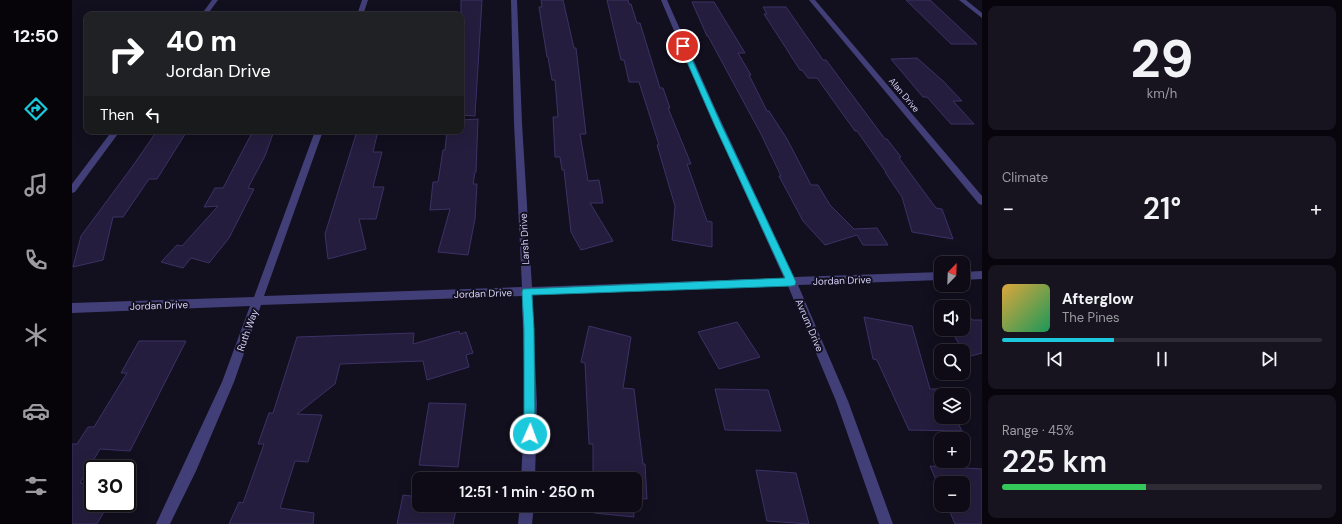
<!DOCTYPE html>
<html lang="en">
<head>
<meta charset="utf-8">
<style>
	:root { --surface:#0e0b16; --page:#17141f; --text:#f1f3f6; --muted:#9b9ba1; --line:#2e2b35; --accent:#1bc8dc }
	body { margin:0; font-family:"DM Sans",sans-serif; background:var(--page); color:var(--text); height:100vh; display:flex; flex-direction:column; font-size:15px; white-space:nowrap }
	* { box-sizing:border-box; margin:0 }
	p { font-size:13px; color:var(--muted) }
	.icon { flex:none; width:22px; height:22px; fill:none; stroke:currentColor; stroke-width:2; stroke-linecap:round; stroke-linejoin:round }
	.map { position:relative; flex:1; overflow:hidden }
	.side { display:flex; flex-direction:column; gap:6px; padding:6px; background:#08060c; width:360px }
	.side>* { flex:none }
	.guide { position:absolute; left:12px; top:12px; width:380px; height:122px; border-radius:8px; box-shadow:0 4px 16px #0002,0 0 0 1px var(--line); background:#202124; color:#fff; overflow:hidden }
	.needle { width:26px; rotate:23deg }
	.controls { position:absolute; left:862px; top:256px; display:grid; gap:8px }
	.controls a { display:grid; place-items:center; width:36px; height:36px; border-radius:8px; background:var(--surface); box-shadow:0 4px 16px #0002,0 0 0 1px var(--line); font-size:20px }
	.speed { position:absolute; left:12px; top:460px; display:flex; gap:8px; font-size:20px; font-weight:700; text-align:center }
	.speed>* { display:grid; place-content:center; width:52px; height:52px; border-radius:50%; background:var(--surface); box-shadow:0 4px 16px #0002,0 0 0 1px var(--line); line-height:1 }
	.speed .limit { border:2px solid #111; border-radius:6px; background:#fff; color:#111 }
	.pin { position:absolute; display:grid; place-items:center; width:34px; height:34px; color:#fff; margin:-17px; border:2px solid #fff; border-radius:50%; box-shadow:0 1px 4px #0007 }
	.me { position:absolute; width:44px; margin:-22px; rotate:2deg; stroke-linejoin:round; filter:drop-shadow(0 0 3px #0008) }
	.turn { display:flex; align-items:center; gap:14px; height:84px; padding:0 16px; font-size:18px }
	.turn .icon { width:52px; height:52px; stroke-width:2.5 }
	.turn b { display:block; font-size:28px; line-height:34px }
	.then { display:flex; align-items:center; height:38px; padding:0 16px; background:#0003; gap:8px; font-size:15px }
	.big { font-size:30px; font-weight:600; line-height:1.1 }
	.side .widget { flex:1; display:flex; flex-direction:column; justify-content:center; gap:6px; min-width:0; padding:0 14px; border-radius:8px; background:var(--page) }
	.side .dial { align-items:center; gap:0 }
	.dial b { font-size:52px; line-height:1 }
	.song { display:flex; align-items:center; gap:12px }
	.cover { width:48px; height:48px; border-radius:6px; background:linear-gradient(135deg,hsl(40 70% 55%),hsl(150 70% 35%)) }
	.played { height:4px; border-radius:2px; background:linear-gradient(90deg,var(--accent) 35%,var(--line) 35%) }
	.keys { display:flex; justify-content:space-around; direction:ltr }
	.heat { display:flex; justify-content:space-between; align-items:center; font-size:22px; direction:ltr }
	.charge { height:6px; border-radius:3px; background:linear-gradient(90deg,#34c759 45%,var(--line) 0) }
	.trip { position:absolute; left:340px; top:472px; width:230px; height:40px; border-radius:8px; background:var(--surface); box-shadow:0 4px 16px #0002,0 0 0 1px var(--line); font-weight:600; line-height:40px; text-align:center }
	main { display:flex; flex:1; min-height:0 }
	.menu { display:flex; flex-direction:column; width:72px; justify-content:space-around; align-items:center; background:#060409; color:var(--muted) }
	.menu .icon { width:28px; height:28px }
	.menu .selected { color:var(--accent) }
	.menu b { font-size:18px; color:var(--text) }
	.map>svg:first-child { display:block }
</style>
</head>
<body>
<main>
<nav class="menu">
<b>12:50</b>
<svg class="icon selected" aria-label="directions" viewBox="0 0 24 24"><path d="M12 3l9 9-9 9-9-9zM9 14v-3h6M13 9l2 2-2 2"/></svg>
<svg class="icon" aria-label="music" viewBox="0 0 24 24"><path d="M9 18V5l10-2v13"/><circle cx="6" cy="18" r="3"/><circle cx="16" cy="16" r="3"/></svg>
<svg class="icon" aria-label="phone" viewBox="0 0 24 24"><path d="M5 4h4l2 5-3 2q2 4 5 5l2-3 5 2v4C11 20 4 13 5 4z"/></svg>
<svg class="icon" aria-label="climate" viewBox="0 0 24 24"><path d="M12 3v18M4 7l16 10M4 17L20 7"/></svg>
<svg class="icon" aria-label="car" viewBox="0 0 24 24"><path d="M5 17H2v-5l4-1 3-4h7l3 4 3 1v5h-3M9 17h6M6 11h13"/><circle cx="7" cy="17" r="2"/><circle cx="17" cy="17" r="2"/></svg>
<svg class="icon" aria-label="filters" viewBox="0 0 24 24"><path d="M4 7h16M4 17h16"/><circle cx="9" cy="7" r="2"/><circle cx="15" cy="17" r="2"/></svg>
</nav>
<div class="map">
<svg width="910" height="524" viewBox="0 0 910 524">
	<rect width="100%" height="100%" fill="#120f1e"/>
	<g fill="#241d3d" stroke="#3c3266">
		<path d="M 389,0 L 410,0 L 403,116 L 389,115 Z"/>
		<path d="M 469,0 L 491,0 L 502,48 L 504,48 L 514,134 L 508,134 L 516,181 L 527,180 L 531,203 L 518,203 L 541,241 L 509,250 L 499,232 L 492,170 L 490,170 L 488,157 L 483,157 L 481,117 L 486,117 L 483,80 L 480,80 L 476,57 L 475,57 L 467,7 L 470,7 Z"/>
		<path d="M 535,0 L 556,0 L 557,4 L 559,4 L 565,23 L 568,23 L 588,88 L 591,88 L 598,108 L 596,108 L 619,164 L 615,164 L 635,221 L 640,222 L 640,247 L 600,240 L 603,206 L 585,145 L 587,145 L 567,82 L 557,82 L 552,60 L 549,60 Z"/>
		<path d="M 834,0 L 858,0 L 905,44 L 879,44 Z"/>
		<path d="M 620,2 L 642,2 L 673,53 L 666,53 L 679,75 L 677,75 L 695,111 L 697,111 L 715,139 L 739,185 L 746,185 L 758,205 L 782,229 L 805,228 L 816,245 L 791,245 L 785,235 L 753,245 L 731,221 L 707,176 L 709,176 L 689,134 L 636,36 L 635,36 Z"/>
		<path d="M 691,7 L 714,7 L 751,60 L 754,60 L 813,139 L 815,139 L 829,157 L 827,158 L 864,208 L 870,209 L 881,239 L 840,232 L 830,197 L 813,172 L 814,172 L 785,131 L 783,131 L 745,78 L 736,78 L 730,70 L 728,70 L 692,14 L 695,14 Z"/>
		<path d="M 845,58 L 871,81 L 890,101 L 881,101 L 902,124 L 879,124 L 855,97 L 851,97 L 819,59 Z"/>
		<path d="M 406,119 L 404,172 L 403,172 L 401,184 L 405,184 L 403,219 L 396,255 L 366,252 L 378,209 L 358,210 L 361,182 L 366,182 L 371,150 L 373,150 L 375,131 L 389,131 L 389,120 Z"/>
		<path d="M 85,131 L 115,131 L 85,179 L 77,179 L 51,217 L 41,217 L 31,260 L 1,267 L 9,236 L 60,167 Z"/>
		<path d="M 181,131 L 202,131 L 193,156 L 176,188 L 182,189 L 157,238 L 137,263 L 119,258 L 111,268 L 89,262 L 105,245 L 110,246 L 146,206 L 132,207 L 143,188 L 151,188 Z"/>
		<path d="M 285,131 L 306,131 L 301,152 L 310,152 L 301,187 L 312,187 L 304,219 L 287,219 L 294,249 L 256,259 L 253,234 Z"/>
		<path d="M 891,315 L 897,315 L 900,320 L 910,320 L 910,353 L 895,357 L 878,329 L 891,329 Z"/>
		<path d="M 792,317 L 840,326 L 858,389 L 868,389 L 871,395 L 869,395 L 869,417 L 883,417 L 890,431 L 837,430 L 805,360 L 801,359 Z"/>
		<path d="M 665,322 L 688,357 L 647,369 L 626,332 Z"/>
		<path d="M 517,326 L 559,337 L 551,388 L 562,389 L 571,464 L 573,464 L 575,499 L 563,498 L 563,479 L 521,479 L 521,444 L 517,444 L 513,363 L 509,362 Z"/>
		<path d="M 387,331 L 388,334 L 394,332 L 401,353 L 394,355 L 397,367 L 355,380 L 351,361 L 268,364 L 263,384 L 225,414 L 250,415 L 236,462 L 223,461 L 208,508 L 242,513 L 241,524 L 157,524 L 167,502 L 171,503 L 192,444 L 186,444 L 197,413 L 201,413 L 225,337 L 342,333 L 341,344 Z"/>
		<path d="M 67,341 L 114,341 L 58,451 L 28,449 L 8,483 L 21,485 L 21,503 L 37,503 L 25,524 L 0,524 L 0,444 L 5,444 L 16,427 L 22,427 L 55,373 L 49,373 Z"/>
		<path d="M 643,389 L 696,390 L 709,431 L 653,430 Z"/>
		<path d="M 357,403 L 394,404 L 386,467 L 347,465 Z"/>
		<path d="M 858,466 L 910,469 L 910,524 L 883,524 L 875,505 L 891,505 L 891,483 L 869,483 L 869,492 Z"/>
		<path d="M 684,470 L 724,473 L 737,524 L 695,521 Z"/>
		<path d="M 331,495 L 347,497 L 347,505 L 385,505 L 381,524 L 325,524 Z"/>
		<path d="M 522,505 L 561,505 L 562,517 L 522,513 Z"/>
	</g>
	<g fill="none" stroke-linecap="round" stroke-linejoin="round">
		<g fill="#423f78" fill-rule="evenodd">
			<path d="M 140,0 L 146,0 L 135,15 L 129,15 Z"/>
			<path d="M 290,0 L 296,0 L 291,15 L 285,15 Z"/>
			<path d="M 439,0 L 445,0 L 450,123 L 460,287 L 712,278 L 634,106 L 589,0 L 595,0 L 642,106 L 722,277 L 869,272 L 869,280 L 726,285 L 776,401 L 821,524 L 807,524 L 764,401 L 716,286 L 460,295 L 465,404 L 463,479 L 449,479 L 453,404 L 450,296 L 189,305 L 162,382 L 124,471 L 98,524 L 84,524 L 150,382 L 178,306 L 0,313 L 0,303 L 182,297 L 243,131 L 251,131 L 192,296 L 450,287 L 442,123 Z"/>
			<path d="M 737,0 L 743,0 L 910,196 L 910,205 L 907,204 Z"/>
			<path d="M 887,0 L 894,0 L 910,13 L 910,18 Z"/>
			<path d="M 40,131 L 48,131 L 3,192 L 0,193 L 0,184 Z"/>
			<path d="M 910,271 L 910,279 L 891,280 L 891,272 Z"/>
			<path d="M 448,505 L 462,505 L 460,524 L 446,524 Z"/>
		</g>
	</g>
	<path fill="#1bc8dc" stroke="#12828f" d="M 609,44 L 614,46 L 650,126 L 724,282 L 723,285 L 720,286 L 460,295 L 462,329 L 463,434 L 462,438 L 458,440 L 454,438 L 452,434 L 452,329 L 450,292 L 451,289 L 713,278 L 643,126 L 608,46 Z"/>
	<g text-anchor="middle" stroke-width="4" stroke-linejoin="round" paint-order="stroke">
		<g font-size="9" fill="#d6d1f9" stroke="#120f1e">
			<text transform="translate(832 95) rotate(50)" y="3">Alan Drive</text>
		</g>
		<g font-size="10" fill="#d6d1f9" stroke="#120f1e">
			<text transform="translate(452 239) rotate(-93)" y="4">Larsh Drive</text>
			<text transform="translate(770 280) rotate(-2)" y="4">Jordan Drive</text>
			<text transform="translate(411 293) rotate(-2)" y="4">Jordan Drive</text>
			<text transform="translate(87 305) rotate(-2)" y="4">Jordan Drive</text>
			<text transform="translate(738 325) rotate(67)" y="4">Avrum Drive</text>
			<text transform="translate(175 330) rotate(-70)" y="4">Ruth Way</text>
		</g>
	</g>
</svg>
<div class="controls">
<a><svg class="needle" viewBox="-14 -14 28 28"><path d="M0-13l5 13h-10z" fill="#e53935"/><path d="M0 13l5-13h-10z" fill="#9b9ba1"/></svg></a>
<a><svg class="icon" aria-label="sound" viewBox="0 0 24 24"><path d="M4 9h4l5-4v14l-5-4H4zM17 9q2 3 0 6"/></svg></a>
<a><svg class="icon" aria-label="search" viewBox="0 0 24 24"><circle cx="10" cy="10" r="6"/><path d="M15 15l6 6"/></svg></a>
<a><svg class="icon" aria-label="layers" viewBox="0 0 24 24"><path d="M12 4l9 5-9 5-9-5zM3 14l9 5 9-5"/></svg></a>
<a>+</a>
<a>−</a>
</div>
<div class="speed"><div class="limit">30</div></div>
<div class="pin" style="left:611px;top:46px;background:#d93025"><svg class="icon" aria-label="arrive" viewBox="0 0 24 24"><path d="M6 21V4h12l-3 4 3 4H6"/></svg></div>
<svg class="me" style="left:458px;top:434px" viewBox="-20 -20 40 40"><circle r="17" fill="#1bc8dc" stroke="#fff" stroke-width="3"/><path d="M0-11L8 9 0 5-8 9z" fill="#fff"/></svg>
<div class="trip">12:51 · 1 min · 250 m</div>
<div class="guide">
<div class="turn"><svg class="icon" aria-label="right" viewBox="0 0 24 24"><path d="M7 20v-9h11M14 6l5 5-5 5"/></svg><div><b>40 m</b>Jordan Drive</div></div>
<div class="then">Then<svg class="icon" aria-label="left" viewBox="0 0 24 24"><path d="M17 20v-9H6M10 6l-5 5 5 5"/></svg></div>
</div>
</div>
<section class="side">
<div class="widget dial"><b>29</b><p>km/h</p></div>
<div class="widget"><p>Climate</p>
<div class="heat"><a>−</a><b class="big">21°</b><a>+</a></div>
</div>
<div class="widget">
<div class="song"><i class="cover"></i><div><b>Afterglow</b><p>The Pines</p></div></div>
<div class="played"></div>
<div class="keys"><svg class="icon" aria-label="previous" viewBox="0 0 24 24"><path d="M18 5L8 12l10 7zM5 5v14"/></svg><svg class="icon" aria-label="pause" viewBox="0 0 24 24"><path d="M8 5v14M16 5v14"/></svg><svg class="icon" aria-label="next" viewBox="0 0 24 24"><path d="M6 5l10 7-10 7zM19 5v14"/></svg></div>
</div>
<div class="widget"><p>Range · 45%</p><b class="big">225 km</b><div class="charge"></div></div>
</section>
</main>
</body>
</html>
